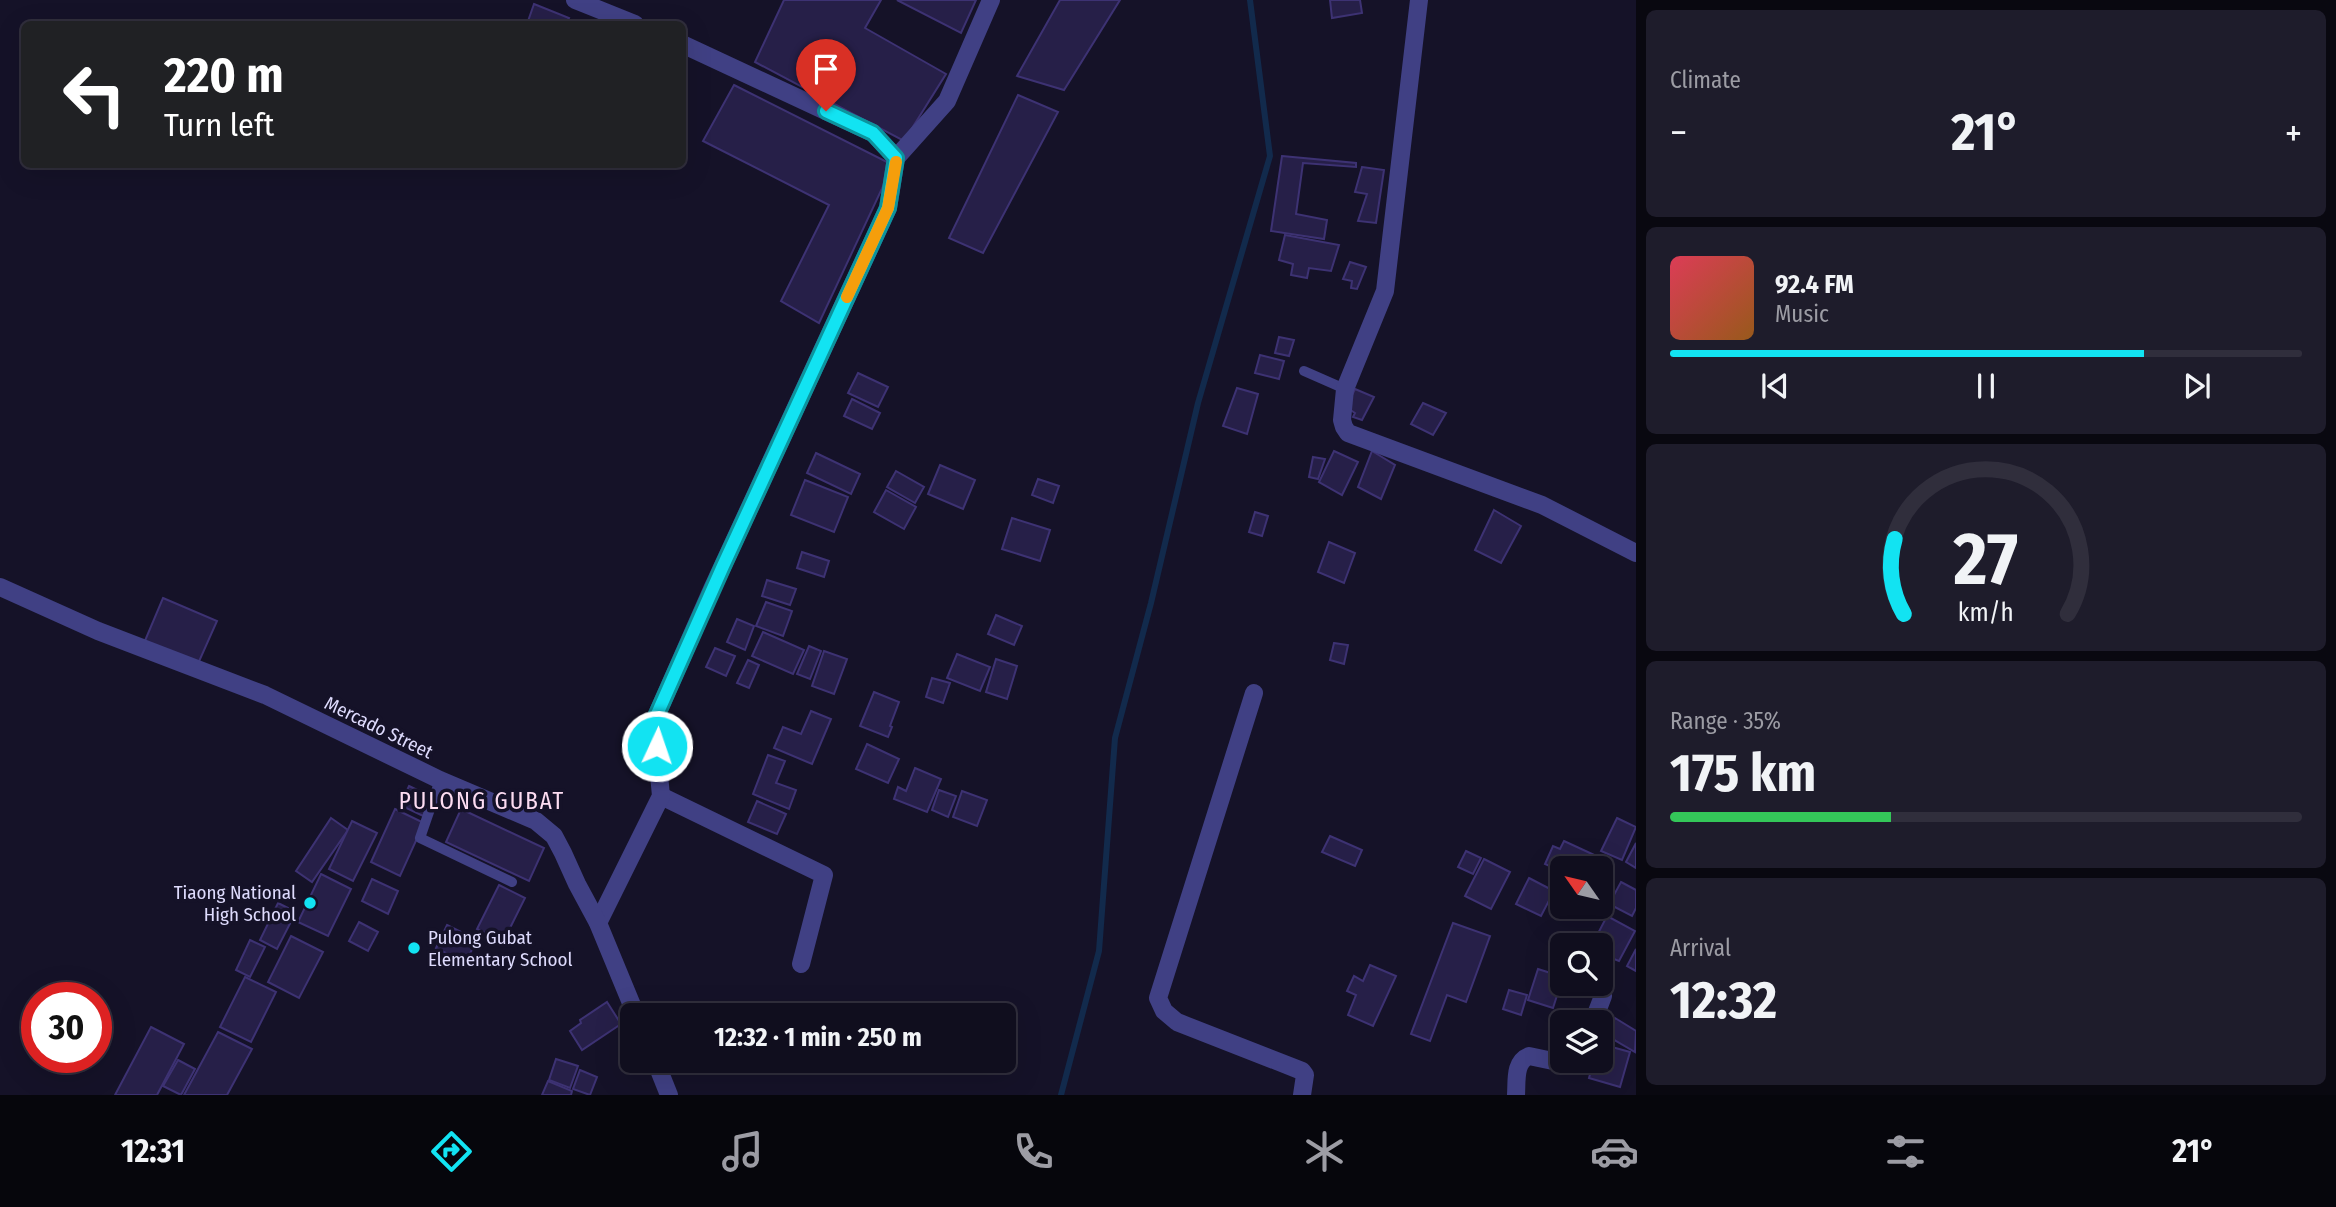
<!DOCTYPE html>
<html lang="en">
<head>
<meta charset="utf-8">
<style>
	:root { --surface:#100e1e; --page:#1e1c2b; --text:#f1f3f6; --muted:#9c9ca4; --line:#302e3c; --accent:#12e3f2 }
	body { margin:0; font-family:"Fira Sans Condensed",sans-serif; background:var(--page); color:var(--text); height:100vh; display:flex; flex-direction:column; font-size:26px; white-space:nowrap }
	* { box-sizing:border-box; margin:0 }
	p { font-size:23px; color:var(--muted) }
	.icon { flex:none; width:38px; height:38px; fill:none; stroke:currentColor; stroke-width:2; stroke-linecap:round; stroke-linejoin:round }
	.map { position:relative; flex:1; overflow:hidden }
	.drawer { display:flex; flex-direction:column; gap:10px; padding:10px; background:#090810; width:700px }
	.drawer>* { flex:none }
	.top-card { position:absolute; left:21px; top:21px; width:665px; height:147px; border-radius:10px; box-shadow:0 7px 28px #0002,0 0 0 2px var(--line); background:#202124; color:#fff; overflow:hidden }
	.needle { width:46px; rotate:304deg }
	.tools { position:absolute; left:1550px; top:856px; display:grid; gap:14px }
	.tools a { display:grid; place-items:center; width:63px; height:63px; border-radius:10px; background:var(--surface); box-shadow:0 7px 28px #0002,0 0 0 2px var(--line); font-size:35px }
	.speed { position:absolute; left:21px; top:982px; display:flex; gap:14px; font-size:35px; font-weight:700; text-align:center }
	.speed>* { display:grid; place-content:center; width:91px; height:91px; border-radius:50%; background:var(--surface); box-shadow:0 7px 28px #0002,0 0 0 2px var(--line); line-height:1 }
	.speed .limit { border:10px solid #d22; background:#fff; color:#111 }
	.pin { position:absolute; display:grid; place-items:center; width:60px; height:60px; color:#fff; margin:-72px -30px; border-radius:50% 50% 50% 0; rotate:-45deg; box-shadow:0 0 7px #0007 }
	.pin .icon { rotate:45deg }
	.me { position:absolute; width:77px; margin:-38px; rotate:3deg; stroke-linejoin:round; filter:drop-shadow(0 0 5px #0008) }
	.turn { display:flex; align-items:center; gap:24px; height:147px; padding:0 28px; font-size:32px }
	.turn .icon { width:91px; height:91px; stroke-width:2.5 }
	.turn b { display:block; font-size:49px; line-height:60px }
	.big { font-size:52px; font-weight:700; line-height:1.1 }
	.drawer .tile { flex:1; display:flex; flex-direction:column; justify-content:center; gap:10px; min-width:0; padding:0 24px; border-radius:10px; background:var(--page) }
	.drawer .dial { align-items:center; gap:0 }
	.dial svg { height:182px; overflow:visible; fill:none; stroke:var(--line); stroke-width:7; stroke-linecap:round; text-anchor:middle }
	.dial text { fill:var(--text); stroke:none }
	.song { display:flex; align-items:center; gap:21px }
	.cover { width:84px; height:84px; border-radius:10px; background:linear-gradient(135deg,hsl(350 70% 55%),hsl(30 70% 35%)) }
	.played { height:7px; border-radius:4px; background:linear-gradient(90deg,var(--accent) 75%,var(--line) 75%) }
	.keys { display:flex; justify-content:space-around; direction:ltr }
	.heat { display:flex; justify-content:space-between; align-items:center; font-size:38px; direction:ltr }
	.charge { height:10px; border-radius:5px; background:linear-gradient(90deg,#34c759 35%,var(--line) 0) }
	.trip { position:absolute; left:620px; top:1003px; width:396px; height:70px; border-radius:10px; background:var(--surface); box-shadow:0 7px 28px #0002,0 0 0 2px var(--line); font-weight:700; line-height:70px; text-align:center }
	.tab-bar { display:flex; height:112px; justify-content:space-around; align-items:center; background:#06060c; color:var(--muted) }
	.tab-bar .icon { width:49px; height:49px }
	.tab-bar .selected { color:var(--accent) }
	.tab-bar b { font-size:32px; color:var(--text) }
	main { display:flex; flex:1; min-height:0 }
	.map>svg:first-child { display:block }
</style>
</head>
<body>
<main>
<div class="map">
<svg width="1636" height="1095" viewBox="0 0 1636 1095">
	<rect width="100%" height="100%" fill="#151228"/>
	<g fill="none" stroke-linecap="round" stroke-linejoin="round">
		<path stroke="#122a4c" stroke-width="6" d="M 1061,1095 L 1099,951 L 1115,738 L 1151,603 L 1198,403 L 1270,156 L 1250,0"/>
	</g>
	<g fill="#261f48" stroke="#3d3273" stroke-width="2">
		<path d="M 784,0 L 881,0 L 865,28 L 946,74 L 904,141 L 755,62 Z"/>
		<path d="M 897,0 L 976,0 L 961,33 Z"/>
		<path d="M 1060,0 L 1120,0 L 1064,90 L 1017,76 Z"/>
		<path d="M 1330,0 L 1360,0 L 1362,13 L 1332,18 Z"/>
		<path d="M 534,4 L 569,18 L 566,24 L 527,24 Z"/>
		<path d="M 734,85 L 893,165 L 819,323 L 781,301 L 829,205 L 703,141 Z"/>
		<path d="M 1018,95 L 1058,112 L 983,253 L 949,238 Z"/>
		<path d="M 1282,156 L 1356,163 L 1356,167 L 1303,163 L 1296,214 L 1327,220 L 1324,239 L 1271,231 Z"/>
		<path d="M 1362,167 L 1384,170 L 1376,223 L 1358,221 L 1367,194 L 1355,192 Z"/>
		<path d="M 1285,235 L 1339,245 L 1331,271 L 1309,268 L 1307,278 L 1291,275 L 1293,264 L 1279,260 Z"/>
		<path d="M 1350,262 L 1366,267 L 1357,289 L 1351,288 L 1352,281 L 1343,279 Z"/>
		<path d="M 1279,337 L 1294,340 L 1289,356 L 1275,353 Z"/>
		<path d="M 1260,355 L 1284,361 L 1279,379 L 1255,373 Z"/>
		<path d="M 858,373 L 888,387 L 878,407 L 848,393 Z"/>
		<path d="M 1237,388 L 1258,394 L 1247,434 L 1223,426 Z"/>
		<path d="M 1355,389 L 1374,397 L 1362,420 L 1353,417 L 1355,413 L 1346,407 Z"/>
		<path d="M 852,399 L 880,413 L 872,429 L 844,416 Z"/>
		<path d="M 1423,403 L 1446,413 L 1433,435 L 1411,424 Z"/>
		<path d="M 1334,451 L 1358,462 L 1342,495 L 1319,482 Z"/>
		<path d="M 1372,451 L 1395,465 L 1381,499 L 1358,487 Z"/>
		<path d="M 816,453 L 860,474 L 851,494 L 807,473 Z"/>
		<path d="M 1313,457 L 1325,459 L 1318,479 L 1309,477 Z"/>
		<path d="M 940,465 L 975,480 L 963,509 L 928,494 Z"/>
		<path d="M 896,471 L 924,487 L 915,503 L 887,487 Z"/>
		<path d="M 1038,479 L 1059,486 L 1053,503 L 1032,495 Z"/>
		<path d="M 805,480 L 848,497 L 834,532 L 791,515 Z"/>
		<path d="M 886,490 L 916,507 L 904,529 L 874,512 Z"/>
		<path d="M 1494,510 L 1521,526 L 1501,563 L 1475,550 Z"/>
		<path d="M 1255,512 L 1268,516 L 1262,536 L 1249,532 Z"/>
		<path d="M 1012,518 L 1050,530 L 1040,561 L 1002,549 Z"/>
		<path d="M 1329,542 L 1355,553 L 1344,583 L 1318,572 Z"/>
		<path d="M 802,552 L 829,561 L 824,577 L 797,568 Z"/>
		<path d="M 767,580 L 796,589 L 790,605 L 762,596 Z"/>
		<path d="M 163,598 L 217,621 L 197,666 L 144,643 Z"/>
		<path d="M 766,602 L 792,611 L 783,636 L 756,626 Z"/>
		<path d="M 996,615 L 1022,626 L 1014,645 L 988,634 Z"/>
		<path d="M 737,619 L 754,626 L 745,650 L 727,642 Z"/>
		<path d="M 763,632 L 804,650 L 793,674 L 752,656 Z"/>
		<path d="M 1334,643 L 1348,645 L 1344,664 L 1330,660 Z"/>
		<path d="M 809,646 L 821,651 L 810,679 L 797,674 Z"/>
		<path d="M 715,648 L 735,656 L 726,676 L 706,667 Z"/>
		<path d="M 824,651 L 847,659 L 834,694 L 812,686 Z"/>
		<path d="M 957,654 L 990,667 L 980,691 L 947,678 Z"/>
		<path d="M 996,659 L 1017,666 L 1007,699 L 986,692 Z"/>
		<path d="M 748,660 L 759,665 L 749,688 L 737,683 Z"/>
		<path d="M 932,678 L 950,683 L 943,703 L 926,697 Z"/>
		<path d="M 874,692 L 899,702 L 890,726 L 892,727 L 888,737 L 860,726 Z"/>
		<path d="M 811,711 L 831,719 L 812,764 L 774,748 L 783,727 L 801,734 Z"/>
		<path d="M 867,744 L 899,759 L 888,783 L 856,769 Z"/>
		<path d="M 768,755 L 785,761 L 776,783 L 796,790 L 789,809 L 753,794 Z"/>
		<path d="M 915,768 L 941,779 L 927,812 L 894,799 L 898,787 L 906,791 Z"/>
		<path d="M 409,786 L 432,797 L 423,816 L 400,805 Z"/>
		<path d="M 939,790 L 956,796 L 948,817 L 932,810 Z"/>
		<path d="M 962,791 L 987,800 L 977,826 L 953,817 Z"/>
		<path d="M 757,801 L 786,814 L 777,834 L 748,822 Z"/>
		<path d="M 395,809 L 424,823 L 400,876 L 371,862 Z"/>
		<path d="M 461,809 L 544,848 L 529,881 L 446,842 Z"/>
		<path d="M 331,818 L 348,830 L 312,882 L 296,871 Z"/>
		<path d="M 1617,818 L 1636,827 L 1622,860 L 1601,851 Z"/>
		<path d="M 352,821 L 377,833 L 353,881 L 329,869 Z"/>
		<path d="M 1330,836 L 1362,850 L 1355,866 L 1322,852 Z"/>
		<path d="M 1564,841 L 1603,859 L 1599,868 L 1563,868 L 1563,872 L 1545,864 L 1553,846 L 1560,849 Z"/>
		<path d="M 1636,843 L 1636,868 L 1626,862 Z"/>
		<path d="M 1466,851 L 1481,858 L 1473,874 L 1458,867 Z"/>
		<path d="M 1484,859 L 1510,872 L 1491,909 L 1465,896 Z"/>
		<path d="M 321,874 L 351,889 L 328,936 L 298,922 Z"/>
		<path d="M 1529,878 L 1554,891 L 1541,916 L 1516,904 Z"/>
		<path d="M 372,879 L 398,891 L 388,914 L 362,901 Z"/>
		<path d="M 1621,882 L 1636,890 L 1636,908 L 1632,916 L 1609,904 Z"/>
		<path d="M 499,885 L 525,898 L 503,942 L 477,929 Z"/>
		<path d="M 278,903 L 296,912 L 277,949 L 260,940 Z"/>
		<path d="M 1607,916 L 1635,931 L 1619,961 L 1614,959 L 1610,967 L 1601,962 L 1601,945 L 1592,945 Z"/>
		<path d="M 359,922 L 378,932 L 368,951 L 349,941 Z"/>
		<path d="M 1453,923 L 1490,936 L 1466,1002 L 1447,995 L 1430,1041 L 1411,1034 Z"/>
		<path d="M 447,925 L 477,940 L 465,963 L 436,948 Z"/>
		<path d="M 291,936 L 323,952 L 299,998 L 268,982 Z"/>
		<path d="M 250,940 L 265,947 L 250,977 L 236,970 Z"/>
		<path d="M 1636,949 L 1636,971 L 1627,966 Z"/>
		<path d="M 1370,965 L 1396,976 L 1373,1026 L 1348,1015 L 1356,995 L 1347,991 L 1354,976 L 1363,981 Z"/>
		<path d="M 1538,969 L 1563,977 L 1553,1008 L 1528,1000 Z"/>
		<path d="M 245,977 L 276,992 L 251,1042 L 220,1027 Z"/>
		<path d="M 1509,990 L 1527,995 L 1521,1015 L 1503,1009 Z"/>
		<path d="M 607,1002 L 621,1024 L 582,1050 L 570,1031 L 581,1023 L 580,1020 Z"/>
		<path d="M 1615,1018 L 1636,1031 L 1635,1052 L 1606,1035 Z"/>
		<path d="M 151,1027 L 184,1044 L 157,1095 L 115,1095 Z"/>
		<path d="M 218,1032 L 252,1049 L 227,1095 L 184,1095 Z"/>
		<path d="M 1601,1044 L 1630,1052 L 1620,1087 L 1589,1078 L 1594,1060 L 1601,1060 Z"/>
		<path d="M 556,1059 L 578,1066 L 570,1088 L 549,1080 Z"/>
		<path d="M 178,1060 L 195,1069 L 181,1095 L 163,1086 Z"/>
		<path d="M 580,1070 L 597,1077 L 590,1095 L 573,1089 Z"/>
		<path d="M 548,1081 L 572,1091 L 571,1095 L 542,1095 Z"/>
	</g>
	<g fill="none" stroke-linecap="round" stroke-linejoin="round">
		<g stroke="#404084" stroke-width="10">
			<path d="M 1304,371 L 1345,389"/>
			<path d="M 440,780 L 420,838 L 512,882"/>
		</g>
		<g stroke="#404084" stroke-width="18">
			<path d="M 575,0 L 635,24"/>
			<path d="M 682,44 L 873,133 L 896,158"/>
			<path d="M 1254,693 L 1158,998 L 1164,1011 L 1177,1022 L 1302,1071 L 1305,1075 L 1302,1095"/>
			<path d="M 661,796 L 824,875 L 801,964"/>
			<path d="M 598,923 L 661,796 L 654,721 L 712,589 L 888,208 L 896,158 L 947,101 L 991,0"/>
			<path d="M 1593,1022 L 1603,996"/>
			<path d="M 1516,1095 C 1517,1081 1514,1062 1529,1056 L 1572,1065 L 1577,1060"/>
		</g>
		<g stroke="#404084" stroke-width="18">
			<path d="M 1419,0 L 1385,291 L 1345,389 L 1342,420 L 1344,427 L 1348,433 L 1542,505 L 1636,553"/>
			<path d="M 0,587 L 98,631 L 265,695 L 440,780 L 536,821 L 554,836 L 563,853 L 577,884 L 598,923 L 636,1015"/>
			<path d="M 655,1060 L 669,1095"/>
		</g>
	</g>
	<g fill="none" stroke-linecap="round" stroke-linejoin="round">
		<defs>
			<path id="route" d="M 657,746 L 654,721 L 723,566 L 888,208 L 896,158 L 873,133 L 826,111"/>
		</defs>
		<use href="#route" stroke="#0c949d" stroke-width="18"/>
		<use href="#route" stroke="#12e3f2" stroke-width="12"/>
		<path stroke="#f59e0b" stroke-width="12" d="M 847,297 L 888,208 L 896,162"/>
	</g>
	<g fill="#12e3f2" stroke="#151228" stroke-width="2.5">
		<circle cx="310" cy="903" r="7"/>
		<circle cx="414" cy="948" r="7"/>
	</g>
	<g text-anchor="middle" stroke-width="7" stroke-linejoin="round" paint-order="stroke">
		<g font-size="19" fill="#dedbfd" stroke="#151228">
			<text transform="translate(379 727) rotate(26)" y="7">Mercado Street</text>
		</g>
		<g font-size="19" fill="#dedbfd" stroke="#151228" text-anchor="end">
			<text x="296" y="899">Tiaong National<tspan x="296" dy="22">High School</tspan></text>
			<text x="428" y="944" text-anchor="start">Pulong Gubat<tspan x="428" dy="22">Elementary School</tspan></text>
		</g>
		<g font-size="23" letter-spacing="2" fill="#fdddf2" stroke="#151228">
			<text x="482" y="809">PULONG GUBAT</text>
		</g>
	</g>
</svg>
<div class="tools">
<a><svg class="needle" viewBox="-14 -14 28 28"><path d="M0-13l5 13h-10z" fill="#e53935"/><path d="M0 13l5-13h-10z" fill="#9c9ca4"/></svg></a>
<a><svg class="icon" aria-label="search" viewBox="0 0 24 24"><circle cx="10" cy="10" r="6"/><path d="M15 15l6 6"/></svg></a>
<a><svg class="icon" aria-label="layers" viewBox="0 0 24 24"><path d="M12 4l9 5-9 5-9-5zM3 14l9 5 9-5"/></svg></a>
</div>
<div class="speed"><div class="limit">30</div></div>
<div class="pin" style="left:826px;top:111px;background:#d93025"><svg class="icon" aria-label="arrive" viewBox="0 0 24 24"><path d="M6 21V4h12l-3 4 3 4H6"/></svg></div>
<svg class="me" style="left:657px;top:746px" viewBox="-20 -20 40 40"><circle r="17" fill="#12e3f2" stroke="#fff" stroke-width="3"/><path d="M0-11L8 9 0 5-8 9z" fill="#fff"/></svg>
<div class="trip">12:32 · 1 min · 250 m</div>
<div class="top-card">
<div class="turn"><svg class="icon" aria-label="left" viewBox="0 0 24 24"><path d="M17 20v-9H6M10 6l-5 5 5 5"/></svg><div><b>220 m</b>Turn left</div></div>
</div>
</div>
<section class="drawer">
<div class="tile"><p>Climate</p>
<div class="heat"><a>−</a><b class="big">21°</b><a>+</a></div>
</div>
<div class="tile">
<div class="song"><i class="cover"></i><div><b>92.4 FM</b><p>Music</p></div></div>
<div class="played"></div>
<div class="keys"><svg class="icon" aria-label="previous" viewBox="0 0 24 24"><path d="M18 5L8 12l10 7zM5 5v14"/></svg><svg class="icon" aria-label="pause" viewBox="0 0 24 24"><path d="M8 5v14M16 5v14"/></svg><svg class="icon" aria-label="next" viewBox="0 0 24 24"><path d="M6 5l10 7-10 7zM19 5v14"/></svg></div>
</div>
<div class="tile dial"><svg viewBox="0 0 100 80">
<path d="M14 69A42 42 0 1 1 86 69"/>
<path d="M14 69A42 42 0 0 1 10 36" stroke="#12e3f2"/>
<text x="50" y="56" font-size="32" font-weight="700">27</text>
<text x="50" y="72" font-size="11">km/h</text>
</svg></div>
<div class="tile"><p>Range · 35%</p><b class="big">175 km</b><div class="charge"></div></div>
<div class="tile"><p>Arrival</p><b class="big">12:32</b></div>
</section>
</main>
<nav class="tab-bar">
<b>12:31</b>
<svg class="icon selected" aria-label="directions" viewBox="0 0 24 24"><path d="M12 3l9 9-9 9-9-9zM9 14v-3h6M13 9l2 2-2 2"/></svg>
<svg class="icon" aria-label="music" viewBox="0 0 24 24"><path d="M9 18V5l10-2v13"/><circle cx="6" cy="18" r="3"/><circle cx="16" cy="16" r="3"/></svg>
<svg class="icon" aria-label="phone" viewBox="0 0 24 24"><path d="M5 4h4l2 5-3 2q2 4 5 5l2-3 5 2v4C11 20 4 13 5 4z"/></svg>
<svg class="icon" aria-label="climate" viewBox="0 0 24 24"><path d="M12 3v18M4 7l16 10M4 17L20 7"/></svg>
<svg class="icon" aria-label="car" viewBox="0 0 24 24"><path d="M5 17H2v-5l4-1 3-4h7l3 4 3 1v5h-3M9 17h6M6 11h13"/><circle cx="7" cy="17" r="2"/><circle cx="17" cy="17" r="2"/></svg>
<svg class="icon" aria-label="filters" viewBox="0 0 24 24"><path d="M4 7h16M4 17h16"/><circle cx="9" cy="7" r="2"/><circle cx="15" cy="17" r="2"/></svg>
<b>21°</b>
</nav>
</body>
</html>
